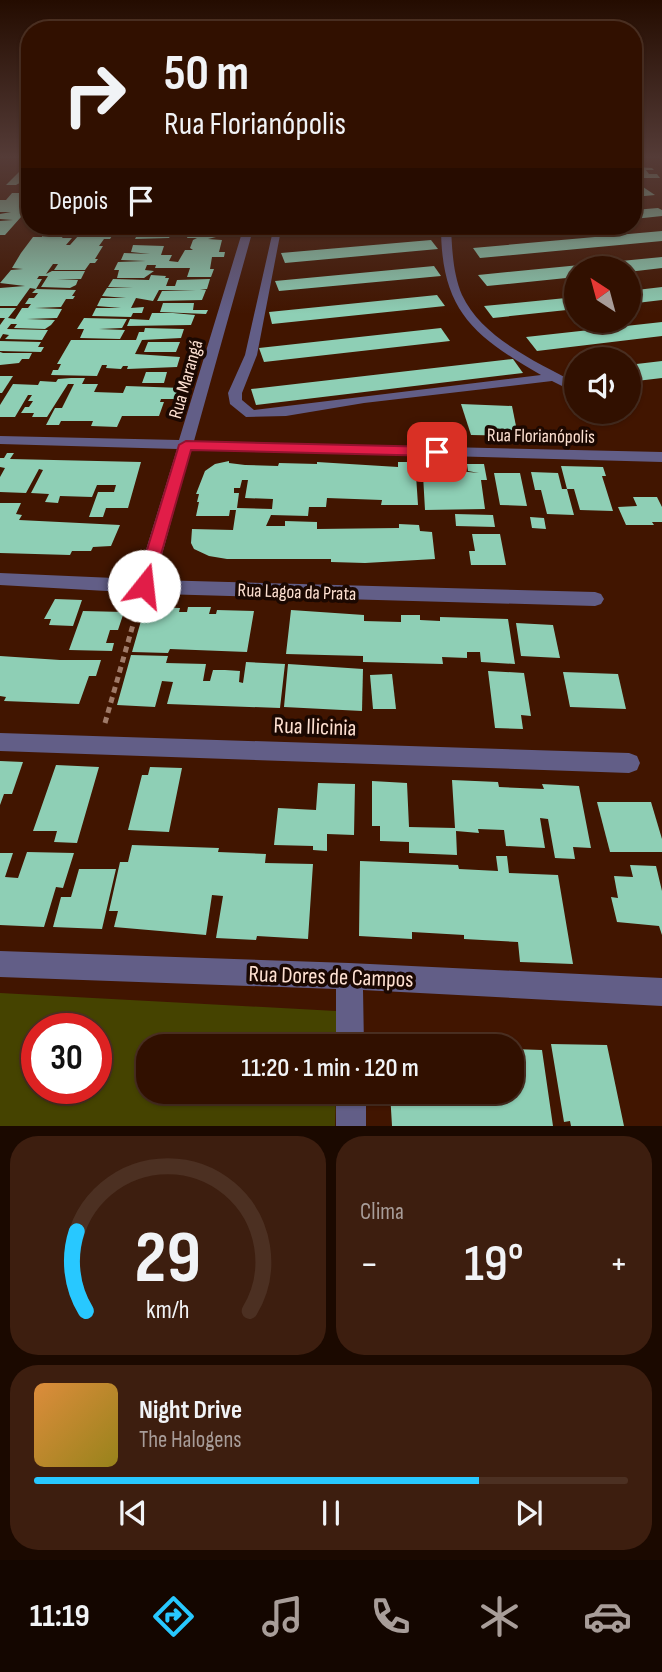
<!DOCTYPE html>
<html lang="pt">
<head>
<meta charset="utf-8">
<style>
	:root { --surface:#311000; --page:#3d1e0f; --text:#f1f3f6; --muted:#a89d99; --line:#4c3022; --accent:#28c8ff }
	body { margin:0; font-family:"Sofia Sans Condensed",sans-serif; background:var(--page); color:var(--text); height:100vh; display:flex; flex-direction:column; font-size:26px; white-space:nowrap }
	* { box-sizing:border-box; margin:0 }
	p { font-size:23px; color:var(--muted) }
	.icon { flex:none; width:38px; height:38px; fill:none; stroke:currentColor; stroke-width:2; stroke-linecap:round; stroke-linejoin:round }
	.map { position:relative; height:1126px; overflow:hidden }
	.sheet { display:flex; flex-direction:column; gap:10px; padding:10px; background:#1b0900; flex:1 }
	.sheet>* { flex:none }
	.hud { position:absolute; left:21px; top:21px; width:621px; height:214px; border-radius:28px; box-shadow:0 2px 5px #0004,0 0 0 2px var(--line); background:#311000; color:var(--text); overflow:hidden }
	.needle { width:46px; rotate:324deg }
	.fabs { position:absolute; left:564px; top:256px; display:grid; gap:14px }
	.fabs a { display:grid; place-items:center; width:77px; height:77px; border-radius:50%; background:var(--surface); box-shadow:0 2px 5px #0004,0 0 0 2px var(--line); font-size:35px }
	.speed { position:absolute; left:21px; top:1013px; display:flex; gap:14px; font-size:35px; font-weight:700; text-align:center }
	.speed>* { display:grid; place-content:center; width:91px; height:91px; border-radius:50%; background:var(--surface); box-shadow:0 2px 5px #0004,0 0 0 2px var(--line); line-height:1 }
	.speed .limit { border:10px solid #d22; background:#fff; color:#111 }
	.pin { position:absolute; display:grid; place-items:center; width:60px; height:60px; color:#fff; margin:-30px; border-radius:14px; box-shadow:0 4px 10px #0006 }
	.me { position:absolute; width:77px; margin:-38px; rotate:16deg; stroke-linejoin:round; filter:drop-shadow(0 0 5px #0008) }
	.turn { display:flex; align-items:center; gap:24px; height:147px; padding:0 28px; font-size:32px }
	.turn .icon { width:91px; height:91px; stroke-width:2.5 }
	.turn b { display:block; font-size:49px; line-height:60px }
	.then { display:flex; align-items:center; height:66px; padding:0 28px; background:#0003; gap:14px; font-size:26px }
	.big { font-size:52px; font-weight:600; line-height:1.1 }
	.sheet .card { flex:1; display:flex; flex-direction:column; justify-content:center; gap:10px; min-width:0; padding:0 24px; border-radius:28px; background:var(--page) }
	.sheet .dial { align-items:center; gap:0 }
	.dial svg { height:182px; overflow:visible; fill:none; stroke:var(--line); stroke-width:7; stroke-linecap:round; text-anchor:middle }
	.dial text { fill:var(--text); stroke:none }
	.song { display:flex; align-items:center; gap:21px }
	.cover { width:84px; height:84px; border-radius:10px; background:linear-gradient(135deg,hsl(30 70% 55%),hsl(50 70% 35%)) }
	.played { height:7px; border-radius:4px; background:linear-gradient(90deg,var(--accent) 75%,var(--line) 75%) }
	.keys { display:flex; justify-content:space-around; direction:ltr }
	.heat { display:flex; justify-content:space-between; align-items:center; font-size:38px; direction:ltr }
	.sheet .tiles { flex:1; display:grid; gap:10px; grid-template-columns:1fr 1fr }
	.card:last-child { grid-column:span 2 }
	.trip { position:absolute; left:136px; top:1034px; width:388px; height:70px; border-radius:28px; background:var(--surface); box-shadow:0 2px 5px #0004,0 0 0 2px var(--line); font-weight:600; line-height:70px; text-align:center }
	.tabs { display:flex; height:112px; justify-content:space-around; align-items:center; background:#140600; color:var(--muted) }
	.tabs .icon { width:49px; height:49px }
	.tabs .active { color:var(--accent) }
	.tabs b { font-size:32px; color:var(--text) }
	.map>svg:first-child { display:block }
</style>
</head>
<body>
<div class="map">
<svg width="662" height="1126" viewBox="0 0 662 1126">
	<rect width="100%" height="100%" fill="#411500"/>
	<path fill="#454300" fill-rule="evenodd" d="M 0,993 L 336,1011 L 336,1046 L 149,1046 L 149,1092 L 336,1092 L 335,1126 L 0,1126 ZM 37,1029 L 96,1029 L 96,1088 L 37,1088 Z"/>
	<g fill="#8ecfb5" fill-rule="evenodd">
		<path d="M 30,161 L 30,175 L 25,180 L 16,185 L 6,185 Z"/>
		<path d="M 634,167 L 652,168 L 654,170 L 646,170 L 649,174 L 657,174 L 660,178 L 634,178 Z"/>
		<path d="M 640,185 L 655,195 L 634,197 L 634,186 Z"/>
		<path d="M 12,193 L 30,193 L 30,206 L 23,214 L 28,214 L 21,217 L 5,235 L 0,235 L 0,221 L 13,220 L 0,219 L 0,214 L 11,212 L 0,212 L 0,200 L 6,200 Z"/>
		<path d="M 658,208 L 662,210 L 662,216 L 634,219 L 634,210 Z"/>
		<path d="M 44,226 L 113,226 L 107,236 L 112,236 L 110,239 L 104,239 L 99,246 L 103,246 L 95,259 L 98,259 L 95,263 L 90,263 L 85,270 L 54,270 L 58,264 L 53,264 L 46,274 L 52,271 L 85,271 L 81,279 L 57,280 L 78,280 L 76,285 L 70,288 L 41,287 L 48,276 L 39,276 L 37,279 L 42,279 L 36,289 L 76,290 L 72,296 L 75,296 L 73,299 L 66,299 L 61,307 L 35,308 L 62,309 L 57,318 L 27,319 L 55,320 L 51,325 L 45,329 L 14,328 L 17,324 L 11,324 L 7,329 L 48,330 L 42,340 L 5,339 L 9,335 L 3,334 L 0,339 L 0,325 L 5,318 L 0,318 L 0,308 L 16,308 L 8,318 L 15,319 L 22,308 L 28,308 L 31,304 L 25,304 L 29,298 L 34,298 L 38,293 L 32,293 L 36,289 L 30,288 L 17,306 L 0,306 L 0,288 L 25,286 L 0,283 L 11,270 L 23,269 L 12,268 L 21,253 L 33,237 L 42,237 L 43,230 L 67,230 L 62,238 L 72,238 L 66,245 L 70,245 L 79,235 L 74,235 L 77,231 L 42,228 Z"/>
		<path d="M 140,226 L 196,226 L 195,229 L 174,229 L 173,231 L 145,230 L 173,232 L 169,238 L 135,239 L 139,231 L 134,231 Z"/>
		<path d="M 319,226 L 404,226 L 404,228 L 290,237 L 287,228 Z"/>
		<path d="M 469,226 L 535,226 L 536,228 L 476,233 Z"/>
		<path d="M 220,229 L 225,229 L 224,235 L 208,239 L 222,240 L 219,252 L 225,252 L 224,257 L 212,257 L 210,269 L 214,269 L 211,277 L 187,277 L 190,268 L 155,268 L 156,265 L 147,265 L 145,270 L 154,271 L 144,278 L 117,278 L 119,270 L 114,270 L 118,262 L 146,261 L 121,260 L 124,253 L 150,254 L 131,252 L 133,245 L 164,246 L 161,255 L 172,255 L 169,261 L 178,262 L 185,250 L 193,250 L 190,248 L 193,240 L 197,238 L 187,238 L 190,230 Z"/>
		<path d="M 662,231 L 662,241 L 480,258 L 473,248 Z"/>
		<path d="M 431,240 L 438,249 L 285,263 L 281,253 Z"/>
		<path d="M 662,257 L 662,268 L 628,272 L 628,268 L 576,268 L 576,277 L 487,286 L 478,275 Z"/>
		<path d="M 434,266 L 441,276 L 279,291 L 275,281 Z"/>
		<path d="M 151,275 L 166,276 L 165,278 L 169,278 L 166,286 L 175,286 L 177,280 L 210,279 L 207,289 L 200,290 L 206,290 L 202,300 L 157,301 L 162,291 L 196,290 L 159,290 L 153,301 L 136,298 L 131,308 L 144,307 L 142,313 L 133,313 L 131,317 L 92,316 L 96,308 L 121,308 L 97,306 L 101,298 L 126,298 L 102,296 L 107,288 L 133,287 L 108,287 L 113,279 L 149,280 Z"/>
		<path d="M 662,287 L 662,300 L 628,304 L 628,291 Z"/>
		<path d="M 437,295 L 445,306 L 272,324 L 269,312 Z"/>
		<path d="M 576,297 L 576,309 L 493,318 L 484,306 Z"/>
		<path d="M 163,303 L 194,303 L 193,310 L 208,310 L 206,314 L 160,312 Z"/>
		<path d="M 152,313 L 173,313 L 195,315 L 191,325 L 127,326 L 130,319 L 149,320 Z"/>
		<path d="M 84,318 L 127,319 L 122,328 L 99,329 L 125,330 L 120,339 L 80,338 L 84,329 L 77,329 Z"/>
		<path d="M 662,322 L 662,336 L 537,351 L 526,337 Z"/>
		<path d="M 145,328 L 184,329 L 181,338 L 142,340 L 135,354 L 180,357 L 177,367 L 127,369 L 128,366 L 123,366 L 121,369 L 106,368 L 107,365 L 102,365 L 97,376 L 51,375 L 53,370 L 58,370 L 61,364 L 57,364 L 71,340 L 136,340 L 139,332 L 144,332 Z"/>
		<path d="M 441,328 L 450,341 L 264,362 L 259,348 Z"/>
		<path d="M 0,341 L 41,342 L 38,347 L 44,347 L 41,352 L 0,351 Z"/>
		<path d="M 148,342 L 180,342 L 176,352 L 144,352 Z"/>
		<path d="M 0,352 L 3,353 L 32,353 L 29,359 L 22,359 L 19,363 L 0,365 Z"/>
		<path d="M 513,359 L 523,373 L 256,405 L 251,389 Z"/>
		<path d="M 662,361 L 662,378 L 628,382 L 628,365 Z"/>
		<path d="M 146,372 L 167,372 L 164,383 L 142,383 Z"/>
		<path d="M 0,376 L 13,376 L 2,393 L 0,393 Z"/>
		<path d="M 71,378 L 85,378 L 82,384 L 98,384 L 94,392 L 123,393 L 126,386 L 182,388 L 178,399 L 161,399 L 160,402 L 164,402 L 159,416 L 122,416 L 117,427 L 91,426 L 93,421 L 61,421 L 59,425 L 46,425 L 55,408 L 62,408 L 74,384 L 68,384 L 47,417 L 32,417 L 34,413 L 21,413 L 25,407 L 29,407 L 33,401 L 28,401 L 32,395 L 28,395 L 15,417 L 0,417 L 0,405 L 13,384 L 38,385 L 40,381 L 56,382 L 58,379 Z"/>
		<path d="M 461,404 L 512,406 L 518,436 L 471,435 Z"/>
		<path d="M 7,453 L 14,453 L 10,459 L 141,462 L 128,508 L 106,508 L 103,517 L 89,517 L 98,492 L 114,492 L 116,485 L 97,485 L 92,497 L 60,496 L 58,503 L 45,502 L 49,494 L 31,493 L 43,470 L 39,469 L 26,493 L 0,492 L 0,477 L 5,468 L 0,467 L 0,458 L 4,458 Z"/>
		<path d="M 229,461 L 229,463 L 245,465 L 278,466 L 279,463 L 317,464 L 317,462 L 398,467 L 398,462 L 425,462 L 426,468 L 479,473 L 468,471 L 467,464 L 484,464 L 487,480 L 481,480 L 485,509 L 425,510 L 423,475 L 416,475 L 418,505 L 381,505 L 382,500 L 327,498 L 326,507 L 309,507 L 308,516 L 271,515 L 266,526 L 285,526 L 285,521 L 317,522 L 317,529 L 399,528 L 399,524 L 419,525 L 420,531 L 432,532 L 435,559 L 365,563 L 331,562 L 331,559 L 227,559 L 209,556 L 194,549 L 191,543 L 192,529 L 233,530 L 236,510 L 230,510 L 229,516 L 196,516 L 199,502 L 197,502 L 199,494 L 196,494 L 205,471 L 215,464 ZM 242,480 L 248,480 L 245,498 L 273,499 L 272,509 L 237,508 L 239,493 L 234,493 L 234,488 L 240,488 Z"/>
		<path d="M 561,466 L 603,467 L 606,476 L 602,476 L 613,511 L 580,510 L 574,489 L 567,489 L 574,515 L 547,514 L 541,490 L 535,490 L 531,472 L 558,473 L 562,489 L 567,489 Z"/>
		<path d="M 494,473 L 520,473 L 527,506 L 500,505 Z"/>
		<path d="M 633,497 L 657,497 L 662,507 L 662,522 L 652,522 L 654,525 L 626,525 L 618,507 L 637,506 Z"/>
		<path d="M 0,503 L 21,503 L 16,514 L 22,515 L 19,520 L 120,525 L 111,546 L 93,547 L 91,551 L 72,551 L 70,555 L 0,553 Z"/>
		<path d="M 455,514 L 493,515 L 495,527 L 456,526 Z"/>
		<path d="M 530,517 L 544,518 L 546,529 L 532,528 Z"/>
		<path d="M 472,534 L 500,534 L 506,565 L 471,565 L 469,551 L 475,551 Z"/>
		<path d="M 55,599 L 82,600 L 73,626 L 49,625 L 51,619 L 44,619 Z"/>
		<path d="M 145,607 L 180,608 L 179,612 L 187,612 L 188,607 L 211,607 L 209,614 L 216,614 L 217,610 L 254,611 L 247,652 L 170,649 L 168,653 L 132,652 Z"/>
		<path d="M 291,610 L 364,615 L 364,621 L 401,622 L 401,615 L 420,615 L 420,620 L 440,621 L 440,617 L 508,619 L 515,664 L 481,662 L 480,652 L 467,652 L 467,658 L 442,657 L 443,664 L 363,662 L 363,656 L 286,654 Z"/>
		<path d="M 83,611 L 124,612 L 118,630 L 110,630 L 106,643 L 114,643 L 112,651 L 69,650 Z"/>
		<path d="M 516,623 L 553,625 L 560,658 L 521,656 Z"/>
		<path d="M 131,655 L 168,656 L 166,663 L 206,664 L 203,681 L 210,681 L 213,670 L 225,670 L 240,671 L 239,682 L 243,683 L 246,662 L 285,664 L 280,708 L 167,704 L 173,682 L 162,681 L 155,707 L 117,705 Z"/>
		<path d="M 0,656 L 60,660 L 101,660 L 96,676 L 89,676 L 79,704 L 4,701 L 6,697 L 0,696 Z"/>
		<path d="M 288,664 L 363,669 L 362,711 L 284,707 Z"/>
		<path d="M 488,671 L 524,673 L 531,716 L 521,715 L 523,729 L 495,728 Z"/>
		<path d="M 563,672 L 618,674 L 626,709 L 570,707 Z"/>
		<path d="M 392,674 L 396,709 L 373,709 L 370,675 Z"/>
		<path d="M 0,761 L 23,762 L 12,794 L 4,794 L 0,805 Z"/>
		<path d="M 56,765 L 99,767 L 77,843 L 54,842 L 57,831 L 33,831 Z"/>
		<path d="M 150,767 L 182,768 L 169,832 L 128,830 L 142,775 L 148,775 Z"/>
		<path d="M 452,780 L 498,782 L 499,787 L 544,789 L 542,784 L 579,786 L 591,848 L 573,847 L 575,859 L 555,858 L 548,819 L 540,818 L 545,848 L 506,846 L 504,830 L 478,829 L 479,833 L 456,831 L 457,855 L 409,853 L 409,842 L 380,841 L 380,826 L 372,826 L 372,781 L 407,783 L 409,827 L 455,828 Z"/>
		<path d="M 318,783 L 355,784 L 354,835 L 327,834 L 327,851 L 313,850 L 313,846 L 274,845 L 278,808 L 316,810 Z"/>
		<path d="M 597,802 L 651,802 L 662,839 L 662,852 L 610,852 Z"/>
		<path d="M 132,845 L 219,848 L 218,852 L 266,854 L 265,863 L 313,864 L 308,939 L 257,936 L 256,940 L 216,938 L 223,896 L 212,895 L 206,935 L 114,927 L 118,911 L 109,911 L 120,862 L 128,862 Z"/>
		<path d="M 27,852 L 74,853 L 63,888 L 56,887 L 44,927 L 0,925 L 0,853 L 13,853 L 5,877 L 18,878 Z"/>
		<path d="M 496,856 L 507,856 L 509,873 L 558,875 L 573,964 L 520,962 L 518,942 L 464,939 L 464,935 L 412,932 L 412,939 L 359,936 L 360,861 L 458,865 L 459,869 L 498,871 Z"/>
		<path d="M 630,865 L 656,866 L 662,891 L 662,935 L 659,926 L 617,922 L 611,897 L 618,898 L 614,876 L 633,877 Z"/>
		<path d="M 79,869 L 116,869 L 102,929 L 53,927 L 61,897 L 71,897 Z"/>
		<path d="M 551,1044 L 607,1045 L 624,1126 L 571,1126 L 570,1121 L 564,1122 Z"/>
		<path d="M 513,1049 L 542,1050 L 553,1126 L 392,1126 L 390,1092 L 513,1092 Z"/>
	</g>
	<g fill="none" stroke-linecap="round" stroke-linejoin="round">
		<path stroke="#9f7a68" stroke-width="5" stroke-dasharray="6 4.5" stroke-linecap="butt" d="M 105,723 L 138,607"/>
		<g fill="#625e87" fill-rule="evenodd">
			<path d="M 657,157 L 662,157 L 662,160 Z"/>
			<path d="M 244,226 L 254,226 L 194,441 L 662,452 L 662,462 L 191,449 L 155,580 L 595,592 L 601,594 L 604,599 L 601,604 L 595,606 L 160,594 L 0,585 L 0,573 L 137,579 L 177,449 L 0,444 L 0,436 L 179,440 Z"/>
			<path d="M 274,226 L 284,226 L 281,230 L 257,355 L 242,393 L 242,400 L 254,410 L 541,375 C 472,335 441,310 441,226 L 451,226 C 452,249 453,274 462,295 C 482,338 537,362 576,383 L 576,393 L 552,381 L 364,403 L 286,416 L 246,417 L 230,404 L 228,393 L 245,355 Z"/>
			<path d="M 0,733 L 629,753 L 637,756 L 640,763 L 637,770 L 629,773 L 0,751 Z"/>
			<path d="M 0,951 L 349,963 L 662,978 L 662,1006 L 363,990 L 364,1046 L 336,1046 L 336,989 L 0,977 Z"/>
			<rect x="336" y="1092" width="30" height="34"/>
		</g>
	</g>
	<linearGradient id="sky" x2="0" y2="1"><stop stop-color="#240c00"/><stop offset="0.5" stop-color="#543b37"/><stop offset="1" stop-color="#543b37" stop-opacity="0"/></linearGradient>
	<rect width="662" height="314" fill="url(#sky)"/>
	<path fill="#e11d48" stroke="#92132f" stroke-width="2" d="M 186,441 L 437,447 L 444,452 L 437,456 L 191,450 L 152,586 L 144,592 L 136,586 L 179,445 Z"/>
	<g text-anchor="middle" stroke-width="7" stroke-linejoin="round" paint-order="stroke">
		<g font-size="19" fill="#fde0d1" stroke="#1b0801">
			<text transform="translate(185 379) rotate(-74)" y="7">Rua Marangá</text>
			<text transform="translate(541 435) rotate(1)" y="7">Rua Florianópolis</text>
			<text transform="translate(297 591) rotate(2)" y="7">Rua Lagoa da Prata</text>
		</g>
		<g font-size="23" fill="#fde0d1" stroke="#1b0801">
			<text transform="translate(315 726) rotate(2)" y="8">Rua Ilicinia</text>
			<text transform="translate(331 976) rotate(2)" y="8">Rua Dores de Campos</text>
		</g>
	</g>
</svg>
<div class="fabs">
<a><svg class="needle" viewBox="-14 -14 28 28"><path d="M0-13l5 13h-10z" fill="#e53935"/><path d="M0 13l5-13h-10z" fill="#a89d99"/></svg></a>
<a><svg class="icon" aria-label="sound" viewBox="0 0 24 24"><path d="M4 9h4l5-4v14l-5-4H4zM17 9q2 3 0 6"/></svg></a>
</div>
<div class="speed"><div class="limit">30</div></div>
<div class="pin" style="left:437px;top:452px;background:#d93025"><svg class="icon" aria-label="arrive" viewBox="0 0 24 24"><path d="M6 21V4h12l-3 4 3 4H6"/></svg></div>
<svg class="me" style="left:144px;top:586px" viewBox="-20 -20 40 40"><circle r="19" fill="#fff"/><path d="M0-13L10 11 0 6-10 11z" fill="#e11d48"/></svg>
<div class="trip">11:20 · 1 min · 120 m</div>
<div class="hud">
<div class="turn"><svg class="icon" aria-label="right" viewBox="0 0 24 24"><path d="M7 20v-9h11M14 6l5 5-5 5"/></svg><div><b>50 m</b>Rua Florianópolis</div></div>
<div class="then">Depois<svg class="icon" aria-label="arrive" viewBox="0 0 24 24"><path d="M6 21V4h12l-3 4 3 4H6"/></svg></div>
</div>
</div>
<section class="sheet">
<div class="tiles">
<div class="card dial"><svg viewBox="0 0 100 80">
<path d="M14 69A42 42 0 1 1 86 69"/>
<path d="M14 69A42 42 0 0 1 10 34" stroke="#28c8ff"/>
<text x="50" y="56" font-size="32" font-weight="700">29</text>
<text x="50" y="72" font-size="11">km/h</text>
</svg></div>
<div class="card"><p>Clima</p>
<div class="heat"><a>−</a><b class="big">19°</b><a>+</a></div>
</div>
<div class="card">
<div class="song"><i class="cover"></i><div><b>Night Drive</b><p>The Halogens</p></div></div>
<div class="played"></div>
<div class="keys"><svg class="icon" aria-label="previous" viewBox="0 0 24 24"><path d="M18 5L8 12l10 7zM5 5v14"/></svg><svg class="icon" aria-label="pause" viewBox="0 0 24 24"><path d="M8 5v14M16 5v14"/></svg><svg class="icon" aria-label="next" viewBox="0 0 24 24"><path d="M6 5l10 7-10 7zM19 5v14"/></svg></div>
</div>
</div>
</section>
<nav class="tabs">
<b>11:19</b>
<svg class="icon active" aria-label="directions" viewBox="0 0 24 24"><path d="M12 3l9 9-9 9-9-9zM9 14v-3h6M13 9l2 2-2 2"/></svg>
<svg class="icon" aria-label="music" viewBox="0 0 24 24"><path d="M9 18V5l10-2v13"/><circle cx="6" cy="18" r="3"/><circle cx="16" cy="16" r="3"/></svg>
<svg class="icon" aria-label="phone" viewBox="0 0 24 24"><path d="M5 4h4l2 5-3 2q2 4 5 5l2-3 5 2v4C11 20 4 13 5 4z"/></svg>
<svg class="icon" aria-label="climate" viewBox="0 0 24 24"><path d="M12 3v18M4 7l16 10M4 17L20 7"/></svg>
<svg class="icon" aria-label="car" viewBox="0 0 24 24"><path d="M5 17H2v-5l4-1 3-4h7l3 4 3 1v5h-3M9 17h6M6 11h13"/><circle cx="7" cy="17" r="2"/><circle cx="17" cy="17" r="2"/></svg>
</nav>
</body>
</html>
